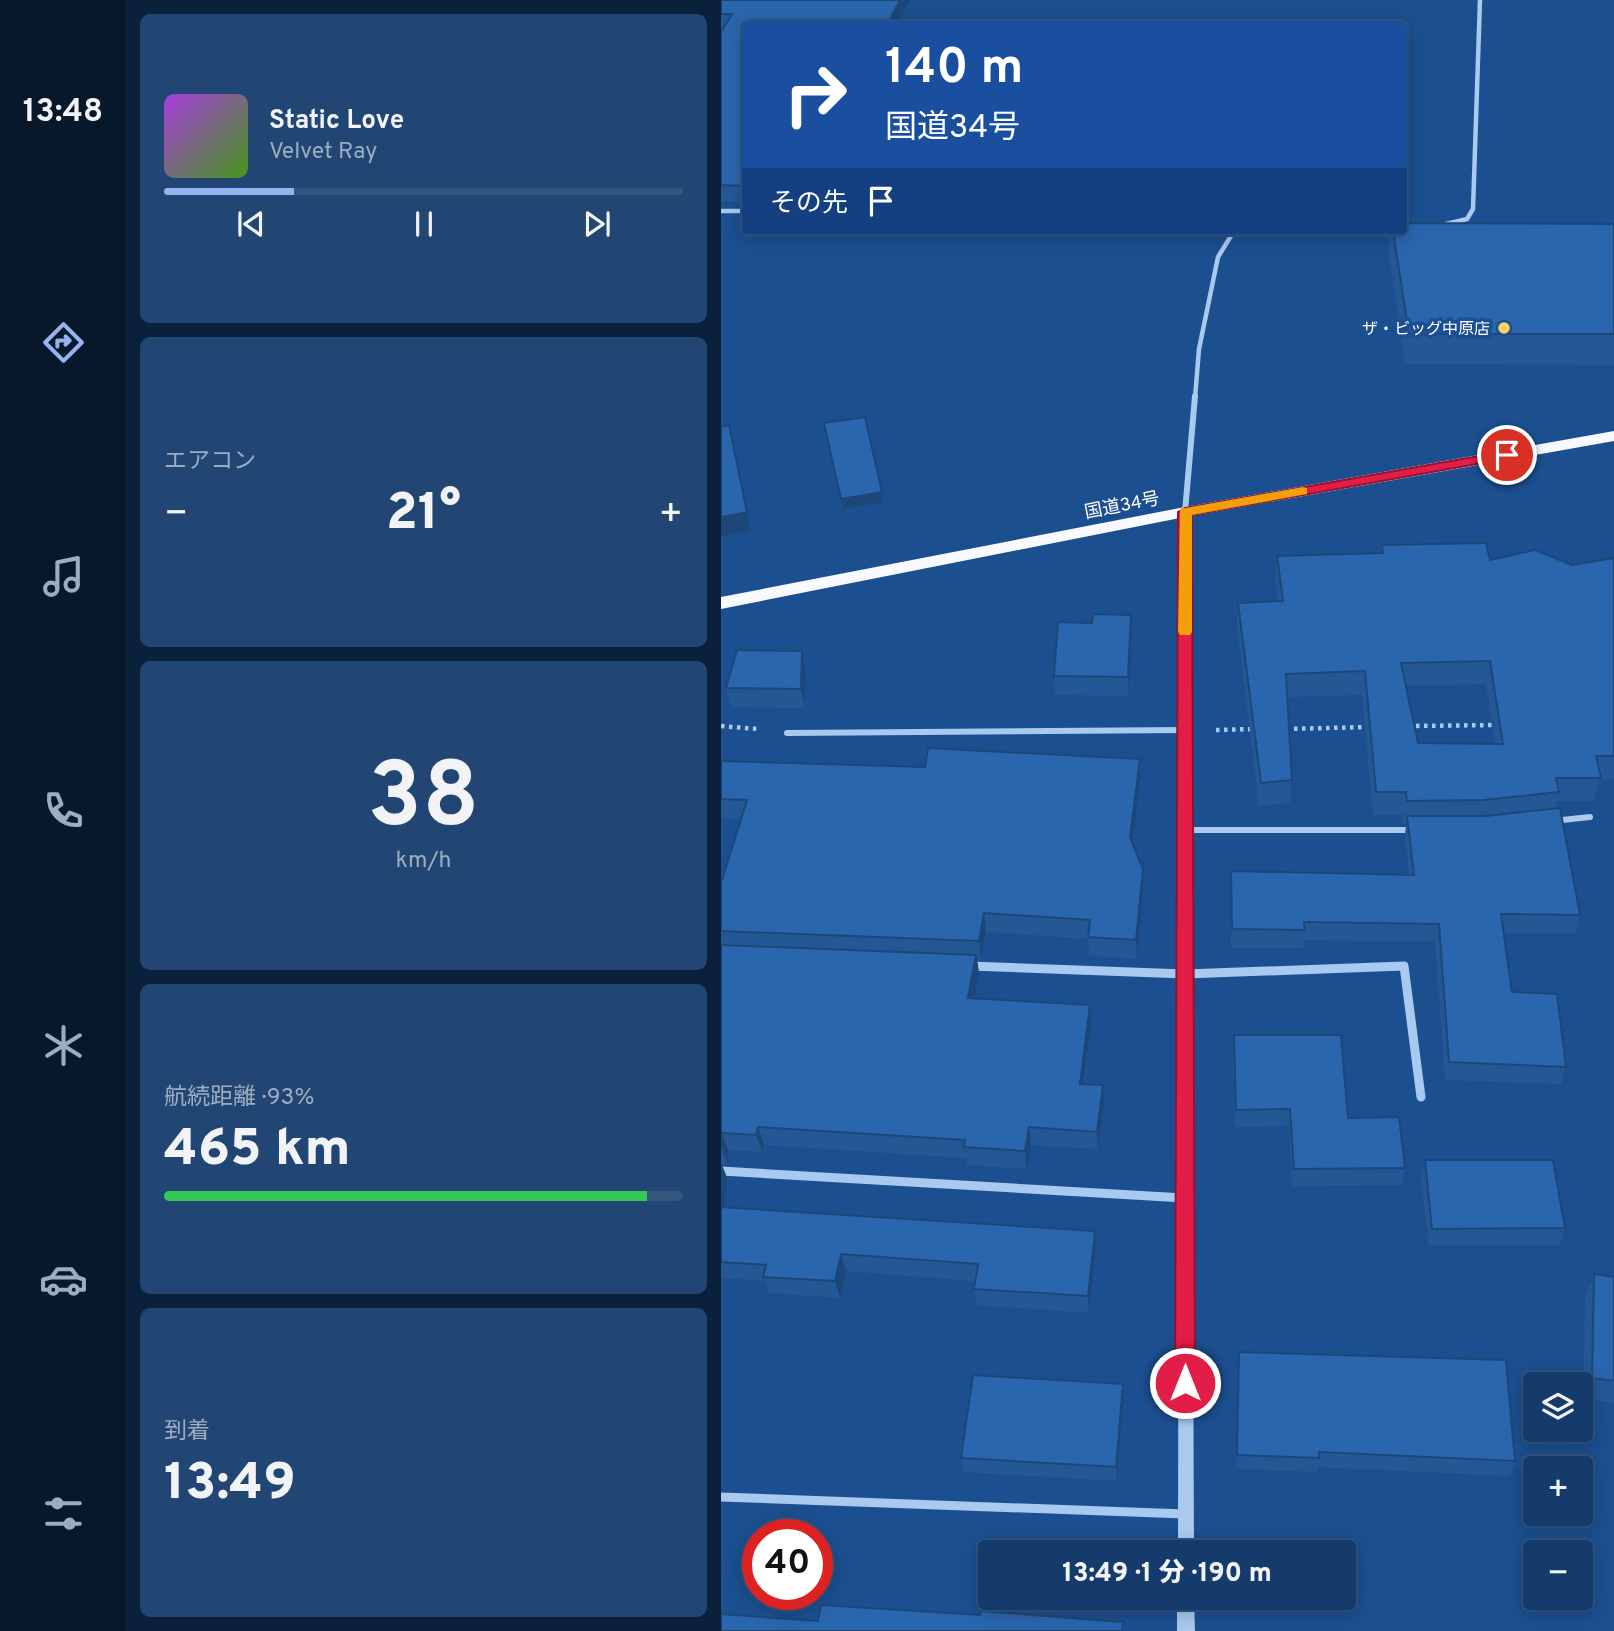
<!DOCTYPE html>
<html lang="ja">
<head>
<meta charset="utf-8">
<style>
	:root { --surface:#143b6b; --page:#214673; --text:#f1f3f6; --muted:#9dadc1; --line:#33557e; --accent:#95b2f1 }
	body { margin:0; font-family:Overpass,"Noto Sans JP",sans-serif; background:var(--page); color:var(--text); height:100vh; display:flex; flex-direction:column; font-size:26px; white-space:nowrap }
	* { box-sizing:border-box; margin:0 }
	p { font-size:23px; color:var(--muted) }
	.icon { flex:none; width:38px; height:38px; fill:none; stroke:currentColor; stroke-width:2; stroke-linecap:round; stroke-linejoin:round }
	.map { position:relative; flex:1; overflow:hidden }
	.drawer { display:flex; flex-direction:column; gap:14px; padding:14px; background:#0b203b; width:595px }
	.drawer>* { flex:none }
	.banner { position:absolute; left:21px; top:21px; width:665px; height:214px; border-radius:7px; box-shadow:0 4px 18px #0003,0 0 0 2px var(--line); background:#1a4fa0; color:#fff; overflow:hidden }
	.buttons { position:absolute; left:802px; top:1372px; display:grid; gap:14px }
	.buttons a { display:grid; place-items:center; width:70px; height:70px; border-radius:7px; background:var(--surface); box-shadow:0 4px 18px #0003,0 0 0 2px var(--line); font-size:35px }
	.speed { position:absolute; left:21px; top:1519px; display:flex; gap:14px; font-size:35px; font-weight:700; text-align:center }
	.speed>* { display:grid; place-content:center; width:91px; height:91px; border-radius:50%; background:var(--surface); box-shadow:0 4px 18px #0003,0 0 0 2px var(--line); line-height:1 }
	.speed .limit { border:10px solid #d22; background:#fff; color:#111 }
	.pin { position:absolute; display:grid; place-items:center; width:60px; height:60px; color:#fff; margin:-30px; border:4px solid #fff; border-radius:50%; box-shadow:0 2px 7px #0007 }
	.me { position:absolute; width:77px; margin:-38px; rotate:0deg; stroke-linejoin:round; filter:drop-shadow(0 0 5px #0008) }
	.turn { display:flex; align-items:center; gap:24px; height:147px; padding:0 28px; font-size:32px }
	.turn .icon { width:91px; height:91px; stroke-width:2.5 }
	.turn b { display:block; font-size:49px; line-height:60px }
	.then { display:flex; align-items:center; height:66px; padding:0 28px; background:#0003; gap:14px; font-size:26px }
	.big { font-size:52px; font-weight:800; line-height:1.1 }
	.drawer .tile { flex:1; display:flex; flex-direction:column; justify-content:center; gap:10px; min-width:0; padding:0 24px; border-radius:10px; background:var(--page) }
	.drawer .dial { align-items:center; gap:0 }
	.dial b { font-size:91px; line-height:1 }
	.song { display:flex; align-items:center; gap:21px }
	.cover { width:84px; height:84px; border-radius:10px; background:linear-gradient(135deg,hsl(280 70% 55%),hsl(100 70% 35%)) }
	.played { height:7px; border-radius:4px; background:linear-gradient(90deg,var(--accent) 25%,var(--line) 25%) }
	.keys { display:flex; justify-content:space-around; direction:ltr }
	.heat { display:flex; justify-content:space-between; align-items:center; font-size:38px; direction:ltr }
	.charge { height:10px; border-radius:5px; background:linear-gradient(90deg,#34c759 93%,var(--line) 0) }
	.trip { position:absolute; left:257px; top:1540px; width:378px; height:70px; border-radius:7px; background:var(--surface); box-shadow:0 4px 18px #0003,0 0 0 2px var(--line); font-weight:800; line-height:70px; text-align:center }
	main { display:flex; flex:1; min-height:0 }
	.tab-bar { display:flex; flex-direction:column; width:126px; justify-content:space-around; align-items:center; background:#08182b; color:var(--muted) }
	.tab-bar .icon { width:49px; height:49px }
	.tab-bar .active { color:var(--accent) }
	.tab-bar b { font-size:32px; color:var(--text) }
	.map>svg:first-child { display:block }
</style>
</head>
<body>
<main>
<nav class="tab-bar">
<b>13:48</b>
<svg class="icon active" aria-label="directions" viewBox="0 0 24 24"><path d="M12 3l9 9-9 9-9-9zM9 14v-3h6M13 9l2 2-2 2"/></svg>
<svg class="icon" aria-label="music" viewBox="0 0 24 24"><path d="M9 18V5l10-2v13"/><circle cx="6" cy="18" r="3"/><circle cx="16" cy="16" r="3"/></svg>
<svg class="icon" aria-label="phone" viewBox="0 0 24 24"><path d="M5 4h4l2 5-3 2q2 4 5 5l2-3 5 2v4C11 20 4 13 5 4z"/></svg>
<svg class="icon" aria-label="climate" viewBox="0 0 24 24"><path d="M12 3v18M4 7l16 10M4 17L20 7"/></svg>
<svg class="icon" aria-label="car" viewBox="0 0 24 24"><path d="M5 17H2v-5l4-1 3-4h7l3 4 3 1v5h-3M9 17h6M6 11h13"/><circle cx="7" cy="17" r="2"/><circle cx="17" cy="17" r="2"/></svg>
<svg class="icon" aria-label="filters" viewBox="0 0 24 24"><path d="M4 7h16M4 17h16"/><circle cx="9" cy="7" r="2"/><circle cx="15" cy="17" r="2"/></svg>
</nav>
<section class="drawer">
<div class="tile">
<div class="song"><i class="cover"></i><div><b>Static Love</b><p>Velvet Ray</p></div></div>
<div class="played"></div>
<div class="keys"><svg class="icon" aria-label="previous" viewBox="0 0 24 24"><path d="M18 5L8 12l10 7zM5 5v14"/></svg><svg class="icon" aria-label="pause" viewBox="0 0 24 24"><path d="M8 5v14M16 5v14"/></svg><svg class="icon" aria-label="next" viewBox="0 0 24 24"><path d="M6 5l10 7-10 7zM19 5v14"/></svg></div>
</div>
<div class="tile"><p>エアコン</p>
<div class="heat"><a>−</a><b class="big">21°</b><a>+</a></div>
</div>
<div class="tile dial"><b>38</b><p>km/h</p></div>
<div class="tile"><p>航続距離 · 93%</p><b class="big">465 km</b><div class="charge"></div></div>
<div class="tile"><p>到着</p><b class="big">13:49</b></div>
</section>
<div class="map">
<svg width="893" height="1631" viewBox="0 0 893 1631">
	<rect width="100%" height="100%" fill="#1b4f8f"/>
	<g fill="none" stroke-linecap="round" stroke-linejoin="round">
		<g stroke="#a9c9ee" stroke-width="4.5" stroke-dasharray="3.5 4.5" stroke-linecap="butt">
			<path d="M 0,726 L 37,729"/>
			<path d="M 687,726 L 777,725"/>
			<path d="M 565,729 L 647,727"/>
			<path d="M 495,730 L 532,729"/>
		</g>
		<g stroke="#a9c9ee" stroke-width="4.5">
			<path d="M 0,211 L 24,211"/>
			<path d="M 725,224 L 746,219 L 752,209 L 759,0"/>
			<path d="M 474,398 L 478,349 L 497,257 L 513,231"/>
		</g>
		<g stroke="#a9c9ee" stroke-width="6">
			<path d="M 464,512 L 474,396"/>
			<path d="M 66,733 L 464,730"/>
			<path d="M 832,821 L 869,817"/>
			<path d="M 464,830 L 691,830"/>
		</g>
		<g stroke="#a9c9ee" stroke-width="9">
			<path d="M 249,966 L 464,974 L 683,966 L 700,1097"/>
			<path d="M 0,1171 L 463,1198"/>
			<path d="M 0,1497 L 464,1514"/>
		</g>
		<g fill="#a9c9ee" fill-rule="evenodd">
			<path d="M 464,509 L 469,512 L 473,1552 L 457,1552 L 459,512 Z"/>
			<path d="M 456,1598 L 473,1598 L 474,1631 L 456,1631 Z"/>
		</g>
		<path fill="#f8faff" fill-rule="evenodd" d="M 893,431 L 893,441 L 464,517 L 0,609 L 0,597 L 464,507 Z"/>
	</g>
	<g fill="#245895" fill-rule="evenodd">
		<path d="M 0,0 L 24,24 L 24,202 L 0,201 L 0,32 L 2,29 L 0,29 Z"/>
		<path d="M 893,224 L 893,365 L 684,364 L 668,253 L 670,231 Z"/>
		<path d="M 661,545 L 769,560 L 851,565 L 893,558 L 893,779 L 879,779 L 873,801 L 836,801 L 834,808 L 859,915 L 854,933 L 783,933 L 791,992 L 845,1067 L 840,1084 L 724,1080 L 714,942 L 582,940 L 582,948 L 510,948 L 510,871 L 688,875 L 684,835 L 685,824 L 682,824 L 681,815 L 652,815 L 641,695 L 566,697 L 571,780 L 569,803 L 538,806 L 516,626 L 517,603 L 557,601 L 554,579 L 556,556 L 660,553 ZM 765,684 L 774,744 L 697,743 L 685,686 Z"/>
		<path d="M 410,615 L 411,634 L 407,696 L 334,695 L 333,676 L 371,623 Z"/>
		<path d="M 81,651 L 85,670 L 84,708 L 11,707 L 5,688 Z"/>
		<path d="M 0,761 L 419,778 L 411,843 L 422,888 L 416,959 L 368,956 L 367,939 L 265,932 L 260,960 L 256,959 L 258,973 L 253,998 L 369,1005 L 370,1024 L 363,1084 L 383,1104 L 377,1149 L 310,1145 L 306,1169 L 246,1165 L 245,1158 L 43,1145 L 41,1152 L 7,1150 L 7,1164 L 1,1165 L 6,1178 L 4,1207 L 375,1248 L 368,1313 L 256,1305 L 253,1289 L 254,1281 L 125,1271 L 119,1298 L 48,1293 L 44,1281 L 0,1278 L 0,880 L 1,880 L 20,819 L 0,818 Z"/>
		<path d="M 513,1035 L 627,1118 L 684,1168 L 681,1185 L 571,1186 L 568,1126 L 514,1127 L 512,1053 Z"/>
		<path d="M 704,1160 L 844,1228 L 838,1245 L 708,1246 L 700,1177 Z"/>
		<path d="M 873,1274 L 893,1277 L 893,1403 L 862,1398 L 864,1296 Z"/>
		<path d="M 518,1352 L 794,1461 L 789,1476 L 596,1467 L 596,1472 L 515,1469 Z"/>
		<path d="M 402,1399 L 396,1481 L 243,1472 L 240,1458 Z"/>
	</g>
	<g fill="#1d4779">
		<path d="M 179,0 L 189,0 L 176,24 L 168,21 Z"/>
		<path d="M 8,425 L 30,531 L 0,536 L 0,517 Z"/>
		<path d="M 161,492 L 162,502 L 122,509 L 120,499 Z"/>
		<path d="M 410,615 L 411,634 L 407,696 L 407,677 Z"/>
		<path d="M 81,651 L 85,670 L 84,708 L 80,689 Z"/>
		<path d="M 419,759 L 419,778 L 410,857 L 409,837 Z"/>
		<path d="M 422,869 L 422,888 L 416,959 L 415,940 Z"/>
		<path d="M 263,913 L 265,932 L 260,960 L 258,941 Z"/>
		<path d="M 255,955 L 258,973 L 250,1016 L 247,998 Z"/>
		<path d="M 369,1005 L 370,1024 L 360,1102 L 359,1084 Z"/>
		<path d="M 382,1085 L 383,1104 L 377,1149 L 376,1132 Z"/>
		<path d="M 37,1127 L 43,1145 L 41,1152 L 35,1135 Z"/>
		<path d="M 308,1127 L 310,1145 L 306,1169 L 304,1151 Z"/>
		<path d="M 1,1133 L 7,1150 L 7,1164 L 0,1147 Z"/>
		<path d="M 0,1163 L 6,1178 L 3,1224 L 0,1217 Z"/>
		<path d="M 374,1231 L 375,1248 L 368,1313 L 367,1296 Z"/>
		<path d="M 120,1254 L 125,1271 L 119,1298 L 114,1281 Z"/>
		<path d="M 402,1384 L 402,1399 L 396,1481 L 395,1467 Z"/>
	</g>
	<g fill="#2a66ad" stroke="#1d4779" stroke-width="2" fill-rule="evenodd">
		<path d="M 0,0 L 179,0 L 168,21 L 181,24 L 24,24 L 24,186 L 0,185 L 0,32 L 11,14 L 0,14 Z"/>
		<path d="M 682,223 L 893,224 L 893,334 L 688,334 L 672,231 L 682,231 Z"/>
		<path d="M 144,417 L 161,492 L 120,499 L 103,423 Z"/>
		<path d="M 8,425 L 26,512 L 0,517 L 0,427 Z"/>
		<path d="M 765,543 L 769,560 L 814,550 L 851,565 L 893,558 L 893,756 L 875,756 L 880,778 L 835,778 L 838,792 L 763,800 L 686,801 L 685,792 L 655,792 L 644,671 L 565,674 L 571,780 L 540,783 L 517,603 L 562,601 L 556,556 L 662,553 L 661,545 ZM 769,661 L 782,744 L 697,743 L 680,663 Z"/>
		<path d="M 372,614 L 410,615 L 407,677 L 333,676 L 337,622 L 371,623 Z"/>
		<path d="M 16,650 L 81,651 L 80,689 L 5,688 Z"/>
		<path d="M 207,748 L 419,759 L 409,837 L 422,869 L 415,940 L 367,937 L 369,920 L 263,913 L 258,941 L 0,931 L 0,880 L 1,880 L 26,800 L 0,799 L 0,761 L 204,767 Z"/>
		<path d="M 839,808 L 859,915 L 780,914 L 791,992 L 836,994 L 845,1067 L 728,1062 L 718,924 L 583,922 L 584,930 L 511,929 L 510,871 L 693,875 L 686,816 L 764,816 Z"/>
		<path d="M 0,945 L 255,955 L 247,998 L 369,1005 L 359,1084 L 382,1085 L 376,1132 L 308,1127 L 304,1151 L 243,1147 L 244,1140 L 37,1127 L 35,1135 L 1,1133 L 0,1145 Z"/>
		<path d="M 513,1035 L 620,1035 L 627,1118 L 678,1117 L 684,1168 L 573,1169 L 569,1109 L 515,1110 Z"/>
		<path d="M 704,1160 L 832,1160 L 844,1228 L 711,1229 Z"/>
		<path d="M 0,1207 L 374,1231 L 367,1296 L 253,1289 L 257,1264 L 120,1254 L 114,1281 L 42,1277 L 45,1265 L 0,1262 Z"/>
		<path d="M 873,1274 L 893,1277 L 893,1381 L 871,1378 Z"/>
		<path d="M 518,1352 L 785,1360 L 794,1461 L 598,1452 L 598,1458 L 516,1455 Z"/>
		<path d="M 252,1375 L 402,1384 L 395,1467 L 240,1458 Z"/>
		<path d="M 100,1605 L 259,1615 L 260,1611 L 402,1622 L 401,1631 L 0,1631 L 0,1614 L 97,1621 Z"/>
	</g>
	<path fill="#e11d48" stroke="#92132f" stroke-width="2" d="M 786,451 L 790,452 L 790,458 L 471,515 L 474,1383 L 471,1390 L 464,1393 L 457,1390 L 454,1383 L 457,512 L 464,508 Z"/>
	<path fill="#f59e0b" d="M 582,487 L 586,488 L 586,494 L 471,515 L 471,632 L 469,635 L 459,635 L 457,632 L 459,509 Z"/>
	<circle fill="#ffd166" stroke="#1b4f8f" stroke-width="2.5" cx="783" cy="328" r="7"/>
	<g text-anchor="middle" stroke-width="7" stroke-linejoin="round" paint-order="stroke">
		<g font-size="16" fill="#fff" stroke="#1b4f8f" text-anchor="end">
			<text x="769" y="334">ザ・ビッグ中原店</text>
		</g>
		<g font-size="18" fill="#fff" stroke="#1b4f8f">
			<text transform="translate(401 505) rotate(-11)" y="6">国道34号</text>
		</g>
	</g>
</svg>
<div class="buttons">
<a><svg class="icon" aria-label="layers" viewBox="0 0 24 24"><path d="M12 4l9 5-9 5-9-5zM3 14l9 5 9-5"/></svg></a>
<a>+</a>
<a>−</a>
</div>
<div class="speed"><div class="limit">40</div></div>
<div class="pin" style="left:786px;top:455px;background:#d93025"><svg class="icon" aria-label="arrive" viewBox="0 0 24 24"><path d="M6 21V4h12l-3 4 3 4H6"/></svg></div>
<svg class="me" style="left:464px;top:1383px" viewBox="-20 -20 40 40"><circle r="17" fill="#e11d48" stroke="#fff" stroke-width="3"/><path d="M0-11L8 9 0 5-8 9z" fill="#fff"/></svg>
<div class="trip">13:49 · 1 分 · 190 m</div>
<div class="banner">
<div class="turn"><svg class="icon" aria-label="right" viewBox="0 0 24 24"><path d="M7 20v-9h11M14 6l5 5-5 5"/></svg><div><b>140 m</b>国道34号</div></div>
<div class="then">その先<svg class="icon" aria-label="arrive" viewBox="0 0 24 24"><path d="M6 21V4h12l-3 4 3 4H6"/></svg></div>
</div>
</div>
</main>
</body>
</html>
